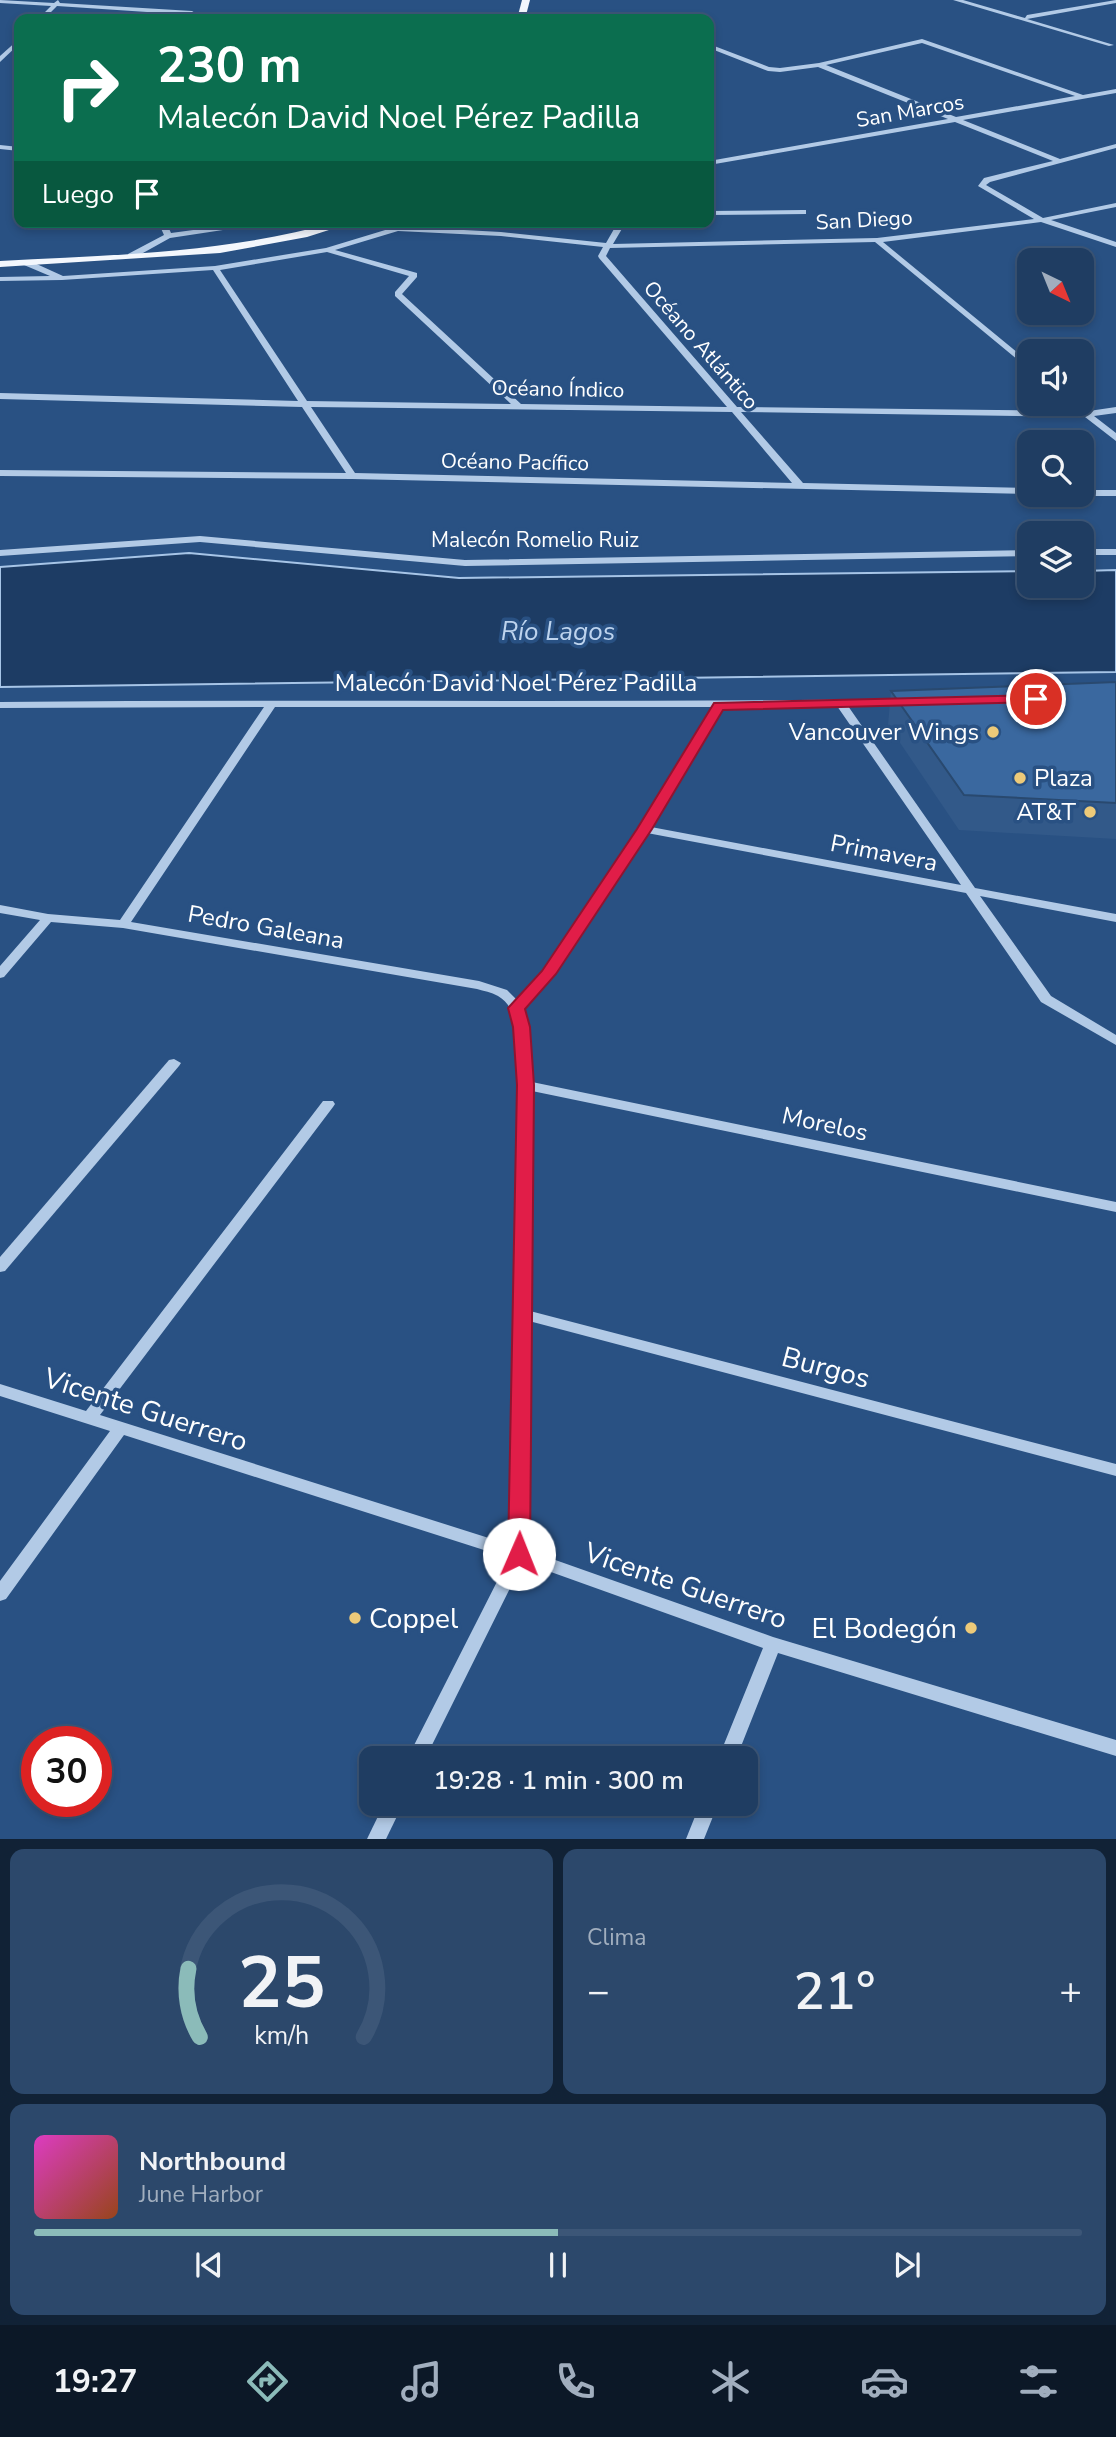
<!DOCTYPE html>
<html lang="es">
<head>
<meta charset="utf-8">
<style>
	:root { --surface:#1f3d62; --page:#2c486b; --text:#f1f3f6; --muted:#a1aebe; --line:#3c5677; --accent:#8bbbb9 }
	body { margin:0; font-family:"Nunito Sans",sans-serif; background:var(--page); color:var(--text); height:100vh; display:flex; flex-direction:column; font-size:26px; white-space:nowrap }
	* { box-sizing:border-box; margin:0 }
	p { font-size:23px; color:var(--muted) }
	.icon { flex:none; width:38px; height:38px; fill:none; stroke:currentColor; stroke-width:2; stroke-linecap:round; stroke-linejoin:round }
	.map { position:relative; height:1839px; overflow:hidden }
	.panel { display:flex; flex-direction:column; gap:10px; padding:10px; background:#112236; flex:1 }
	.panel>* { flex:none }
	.banner { position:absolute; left:14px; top:14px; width:700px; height:214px; border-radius:14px; box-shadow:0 4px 10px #0003,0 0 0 2px var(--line); background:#0b6e4f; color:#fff; overflow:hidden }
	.needle { width:46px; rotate:137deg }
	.fabs { position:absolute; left:1017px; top:248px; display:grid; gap:14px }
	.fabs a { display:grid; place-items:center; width:77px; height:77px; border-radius:14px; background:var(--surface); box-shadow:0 4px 10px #0003,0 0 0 2px var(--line); font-size:35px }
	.speed { position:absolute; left:21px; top:1726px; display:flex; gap:14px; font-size:35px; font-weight:700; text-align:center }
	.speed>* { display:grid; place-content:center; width:91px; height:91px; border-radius:50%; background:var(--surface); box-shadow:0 4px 10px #0003,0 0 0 2px var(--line); line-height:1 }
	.speed .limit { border:10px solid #d22; background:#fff; color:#111 }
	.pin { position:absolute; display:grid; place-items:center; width:60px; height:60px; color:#fff; margin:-30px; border:4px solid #fff; border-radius:50%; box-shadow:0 2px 7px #0007 }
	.me { position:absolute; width:77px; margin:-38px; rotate:1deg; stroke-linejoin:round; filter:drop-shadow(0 0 5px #0008) }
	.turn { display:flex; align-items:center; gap:24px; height:147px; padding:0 28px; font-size:32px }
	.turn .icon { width:91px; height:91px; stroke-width:2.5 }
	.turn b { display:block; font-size:49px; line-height:60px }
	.then { display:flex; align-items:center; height:66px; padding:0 28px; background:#0003; gap:14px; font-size:26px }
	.big { font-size:52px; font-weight:600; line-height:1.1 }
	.panel .tile { flex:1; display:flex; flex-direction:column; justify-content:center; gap:10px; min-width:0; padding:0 24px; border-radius:14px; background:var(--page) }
	.panel .dial { align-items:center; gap:0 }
	.dial svg { height:182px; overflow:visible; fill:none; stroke:var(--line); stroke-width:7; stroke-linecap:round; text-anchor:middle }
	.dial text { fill:var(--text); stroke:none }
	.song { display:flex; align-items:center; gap:21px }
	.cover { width:84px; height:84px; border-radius:10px; background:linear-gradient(135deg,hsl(310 70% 55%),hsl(20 70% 35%)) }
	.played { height:7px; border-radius:4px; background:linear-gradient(90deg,var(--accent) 50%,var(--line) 50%) }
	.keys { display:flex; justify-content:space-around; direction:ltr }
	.heat { display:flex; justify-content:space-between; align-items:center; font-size:38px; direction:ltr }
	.panel .tiles { flex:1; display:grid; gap:10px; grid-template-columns:1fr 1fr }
	.tile:last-child { grid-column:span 2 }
	.trip { position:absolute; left:359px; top:1746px; width:399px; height:70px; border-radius:14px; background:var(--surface); box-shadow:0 4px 10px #0003,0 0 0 2px var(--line); font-weight:600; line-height:70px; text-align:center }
	.tab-bar { display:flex; height:112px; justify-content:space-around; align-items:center; background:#0c1827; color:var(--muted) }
	.tab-bar .icon { width:49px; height:49px }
	.tab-bar .current { color:var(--accent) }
	.tab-bar b { font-size:32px; color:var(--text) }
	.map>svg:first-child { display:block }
</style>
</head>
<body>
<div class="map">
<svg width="1116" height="1839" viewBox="0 0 1116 1839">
	<rect width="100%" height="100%" fill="#295183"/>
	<path fill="#1d3c64" stroke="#a7c5e7" stroke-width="2" d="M 189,553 L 459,578 L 1029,571 L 1029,586 L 1082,586 L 1082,571 L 1116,570 L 1116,672 L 0,687 L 0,567 Z"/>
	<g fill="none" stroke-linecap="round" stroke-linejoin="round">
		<g fill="#b2cae6" fill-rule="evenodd">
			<path d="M 0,0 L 54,3 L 58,0 L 60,3 L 192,11 L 195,13 L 192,15 L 57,6 L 44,19 L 38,19 L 51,6 L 0,3 Z"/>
			<path d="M 953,0 L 963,0 L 1025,18 L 1027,15 L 1116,0 L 1116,3 L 1027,19 L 1114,45 L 1109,46 Z"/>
			<path d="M 602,17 L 620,19 L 599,19 Z"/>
			<path d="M 19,39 L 19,44 L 0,62 L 0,56 Z"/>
			<path d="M 922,39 L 1083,95 L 1116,89 L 1116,93 L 963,120 L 1060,159 L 1116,144 L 1116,148 L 990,182 L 986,185 L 1043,218 L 1116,203 L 1116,207 L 1051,220 L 1116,242 L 1116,247 L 1041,222 L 883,242 L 1029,362 L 1029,369 L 875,242 L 610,248 L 606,256 L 737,407 L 1078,411 L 1071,404 L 1081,404 L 1089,411 L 1116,407 L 1116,413 L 1094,416 L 1116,433 L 1116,441 L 1085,417 L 741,412 L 803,483 L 1029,488 L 1029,494 L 352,479 L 0,476 L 0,470 L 346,473 L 302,407 L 0,399 L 0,393 L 298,401 L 213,270 L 62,280 L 0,281 L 0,277 L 50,276 L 24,265 L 24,261 L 30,261 L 63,276 L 215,266 L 326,248 L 405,224 L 408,224 L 408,227 L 501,232 L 606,243 L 618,222 L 626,222 L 613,244 L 877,238 L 1034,219 L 978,186 L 984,178 L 1053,161 L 955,122 L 709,165 L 709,161 L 948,119 L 818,67 L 780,72 L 768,71 L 709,48 L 709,44 L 769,67 L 780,68 L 819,63 ZM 922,43 L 1075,96 L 956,117 L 826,65 ZM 398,231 L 501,236 L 603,247 L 598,256 L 599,258 L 727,407 L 521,404 L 402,294 L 417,277 L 417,273 L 335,250 ZM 327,252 L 409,276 L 395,292 L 395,296 L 511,404 L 307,401 L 220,270 ZM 311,407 L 732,412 L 792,483 L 355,473 Z"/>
			<path d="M 0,145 L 19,147 L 19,151 L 0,149 Z"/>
			<path d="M 803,210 L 806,210 L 806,214 L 709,215 L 709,211 Z"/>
			<path d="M 158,222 L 166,222 L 171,233 L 253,222 L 275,222 L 170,238 L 134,258 L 128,258 L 128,254 L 164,235 Z"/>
			<path d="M 1082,490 L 1116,490 L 1116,496 L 1082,496 L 1080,495 L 1082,495 Z"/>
			<path d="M 200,536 L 465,560 L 1029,550 L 1029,556 L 465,566 L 200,542 L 0,556 L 0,550 Z"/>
			<rect x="1082" y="549" width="34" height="6"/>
			<path d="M 906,699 L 911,702 L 910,704 L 848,706 L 975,888 L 1116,914 L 1116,922 L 980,896 L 1051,996 L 1116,1035 L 1116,1045 L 1041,1002 L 966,893 L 647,833 L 552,977 L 523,1009 L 530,1037 L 532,1082 L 1116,1202 L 1116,1212 L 532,1091 L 530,1311 L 1116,1464 L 1116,1476 L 529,1321 L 527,1550 L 773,1637 L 1116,1740 L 1116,1756 L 778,1653 L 736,1759 L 718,1759 L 763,1648 L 523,1562 L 425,1759 L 407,1759 L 509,1558 L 124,1435 L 6,1599 L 0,1601 L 0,1581 L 110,1431 L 0,1396 L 0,1384 L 86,1411 L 323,1101 L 333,1101 L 335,1104 L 333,1107 L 100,1415 L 511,1545 L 518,1085 C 518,1059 525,1012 498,996 C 491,992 484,991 477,989 L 123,928 L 51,922 L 4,977 L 0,978 L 0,966 L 40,920 L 0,913 L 0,905 L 48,914 L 120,920 L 264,707 L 0,708 L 0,702 C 302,699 604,703 906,699 ZM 837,706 L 961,885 L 651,827 L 724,707 ZM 275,707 L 713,707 L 638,829 L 544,971 L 517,1000 L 507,990 L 479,981 L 131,922 Z"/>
			<path d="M 174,1059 L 181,1063 L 179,1066 L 5,1271 L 0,1272 L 0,1257 L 169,1060 Z"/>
			<path d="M 384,1804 L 403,1804 L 386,1839 L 367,1839 Z"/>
			<path d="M 700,1804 L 718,1804 L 704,1839 L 686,1839 Z"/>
		</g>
		<g fill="#f3f7fd" fill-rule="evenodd">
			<path d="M 522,0 L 530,0 L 525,19 L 517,19 Z"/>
			<path d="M 336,222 L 354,222 L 307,237 L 220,253 L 0,267 L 0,261 C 113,255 227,253 336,222 Z"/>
		</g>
	</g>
	<path fill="#325989" d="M 1116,682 L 1116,839 L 959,830 L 888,725 L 891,691 Z"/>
	<path fill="#3a689f" stroke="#29496f" stroke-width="2" d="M 1116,682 L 1116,803 L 964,795 L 891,691 Z"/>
	<path fill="#e11d48" stroke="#92132f" stroke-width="2" d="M 1036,695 L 1043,699 L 1041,702 L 723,710 L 652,829 L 556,974 L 525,1009 L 530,1027 L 534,1085 L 530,1554 L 527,1560 L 519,1563 L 511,1560 L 508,1554 L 517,1085 L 513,1027 L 508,1008 L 542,971 L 637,829 L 714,703 Z"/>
	<g fill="#edca79" stroke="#295183" stroke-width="2.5">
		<circle cx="993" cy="732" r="7"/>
		<circle cx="1020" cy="778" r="7"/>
		<circle cx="1090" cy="812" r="7"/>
		<circle cx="355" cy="1618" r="7"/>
		<circle cx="971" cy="1628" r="7"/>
	</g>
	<g text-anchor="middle" stroke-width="7" stroke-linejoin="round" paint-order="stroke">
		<g font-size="21" fill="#fff" stroke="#295183">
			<text transform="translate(910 111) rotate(-10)" y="7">San Marcos</text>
			<text transform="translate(864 220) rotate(-3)" y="7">San Diego</text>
			<text transform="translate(701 345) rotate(49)" y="7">Océano Atlántico</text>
			<text transform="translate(558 389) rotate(1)" y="7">Océano Índico</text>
			<text transform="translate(515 462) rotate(1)" y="7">Océano Pacífico</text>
			<text x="535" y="547">Malecón Romelio Ruiz</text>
		</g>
		<g font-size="24" fill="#fff" stroke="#295183">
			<text x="516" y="691">Malecón David Noel Pérez Padilla</text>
			<text transform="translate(884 853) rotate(11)" y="8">Primavera</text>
			<text transform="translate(266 927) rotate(10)" y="8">Pedro Galeana</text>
			<text transform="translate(825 1124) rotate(12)" y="8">Morelos</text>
		</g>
		<g font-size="24" fill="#fff" stroke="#295183" text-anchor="end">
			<text x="979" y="740">Vancouver Wings</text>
			<text x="1034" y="786" text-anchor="start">Plaza</text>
			<text x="1076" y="820">AT&amp;T</text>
		</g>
		<g font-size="26" font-style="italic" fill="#bed4ee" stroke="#295183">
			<text x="558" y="640">Río Lagos</text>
		</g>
		<g font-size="28" fill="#fff" stroke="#295183">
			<text transform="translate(826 1367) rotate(15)" y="10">Burgos</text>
			<text transform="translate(146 1409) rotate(18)" y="10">Vicente Guerrero</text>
			<text transform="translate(686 1585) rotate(19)" y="10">Vicente Guerrero</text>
		</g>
		<g font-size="28" fill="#fff" stroke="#295183" text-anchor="start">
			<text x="369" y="1628">Coppel</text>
			<text x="957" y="1638" text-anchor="end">El Bodegón</text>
		</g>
	</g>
</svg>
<div class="fabs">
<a><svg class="needle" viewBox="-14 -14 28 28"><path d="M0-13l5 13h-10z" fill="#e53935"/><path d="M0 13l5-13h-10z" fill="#a1aebe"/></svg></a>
<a><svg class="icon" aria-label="sound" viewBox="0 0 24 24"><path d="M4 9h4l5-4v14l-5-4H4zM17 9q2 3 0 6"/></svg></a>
<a><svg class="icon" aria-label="search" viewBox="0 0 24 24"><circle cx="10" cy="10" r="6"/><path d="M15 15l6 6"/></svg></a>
<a><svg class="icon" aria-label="layers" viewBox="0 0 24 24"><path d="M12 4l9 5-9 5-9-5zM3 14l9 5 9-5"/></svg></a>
</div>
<div class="speed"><div class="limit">30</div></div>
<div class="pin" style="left:1036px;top:699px;background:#d93025"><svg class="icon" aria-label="arrive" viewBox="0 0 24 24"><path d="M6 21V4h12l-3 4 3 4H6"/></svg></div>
<svg class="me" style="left:519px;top:1554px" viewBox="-20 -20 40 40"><circle r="19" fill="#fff"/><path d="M0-13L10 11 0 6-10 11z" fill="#e11d48"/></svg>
<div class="trip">19:28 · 1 min · 300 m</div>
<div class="banner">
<div class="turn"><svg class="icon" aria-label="right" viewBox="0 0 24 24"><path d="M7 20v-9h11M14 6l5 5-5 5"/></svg><div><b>230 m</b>Malecón David Noel Pérez Padilla</div></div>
<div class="then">Luego<svg class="icon" aria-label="arrive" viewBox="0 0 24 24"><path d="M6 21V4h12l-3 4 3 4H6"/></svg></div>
</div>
</div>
<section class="panel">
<div class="tiles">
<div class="tile dial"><svg viewBox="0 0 100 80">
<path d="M14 69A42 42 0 1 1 86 69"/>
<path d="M14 69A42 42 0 0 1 9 39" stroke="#8bbbb9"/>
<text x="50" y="56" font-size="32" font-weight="700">25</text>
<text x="50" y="72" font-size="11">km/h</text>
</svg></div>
<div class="tile"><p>Clima</p>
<div class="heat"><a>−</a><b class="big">21°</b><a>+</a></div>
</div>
<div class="tile">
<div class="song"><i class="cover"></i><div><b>Northbound</b><p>June Harbor</p></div></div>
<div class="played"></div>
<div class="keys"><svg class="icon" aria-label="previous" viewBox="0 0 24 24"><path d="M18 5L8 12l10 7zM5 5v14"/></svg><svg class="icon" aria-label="pause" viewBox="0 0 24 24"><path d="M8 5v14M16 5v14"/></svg><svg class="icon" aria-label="next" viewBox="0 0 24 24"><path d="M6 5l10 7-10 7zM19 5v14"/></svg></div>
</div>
</div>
</section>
<nav class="tab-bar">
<b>19:27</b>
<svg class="icon current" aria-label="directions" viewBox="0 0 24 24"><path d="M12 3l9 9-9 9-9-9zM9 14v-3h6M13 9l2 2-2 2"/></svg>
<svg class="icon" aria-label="music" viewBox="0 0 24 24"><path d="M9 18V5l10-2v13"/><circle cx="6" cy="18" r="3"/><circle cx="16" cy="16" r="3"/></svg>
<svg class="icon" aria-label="phone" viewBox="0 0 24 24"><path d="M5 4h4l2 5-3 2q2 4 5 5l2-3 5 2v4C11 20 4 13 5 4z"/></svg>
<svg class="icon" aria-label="climate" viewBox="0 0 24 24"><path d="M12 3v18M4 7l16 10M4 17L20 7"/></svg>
<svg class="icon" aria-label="car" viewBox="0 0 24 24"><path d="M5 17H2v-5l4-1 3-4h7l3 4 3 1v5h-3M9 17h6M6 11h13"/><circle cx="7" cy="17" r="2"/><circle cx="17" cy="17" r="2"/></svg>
<svg class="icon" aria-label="filters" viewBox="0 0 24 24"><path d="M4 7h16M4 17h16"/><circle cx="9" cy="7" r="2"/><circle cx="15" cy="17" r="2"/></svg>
</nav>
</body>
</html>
